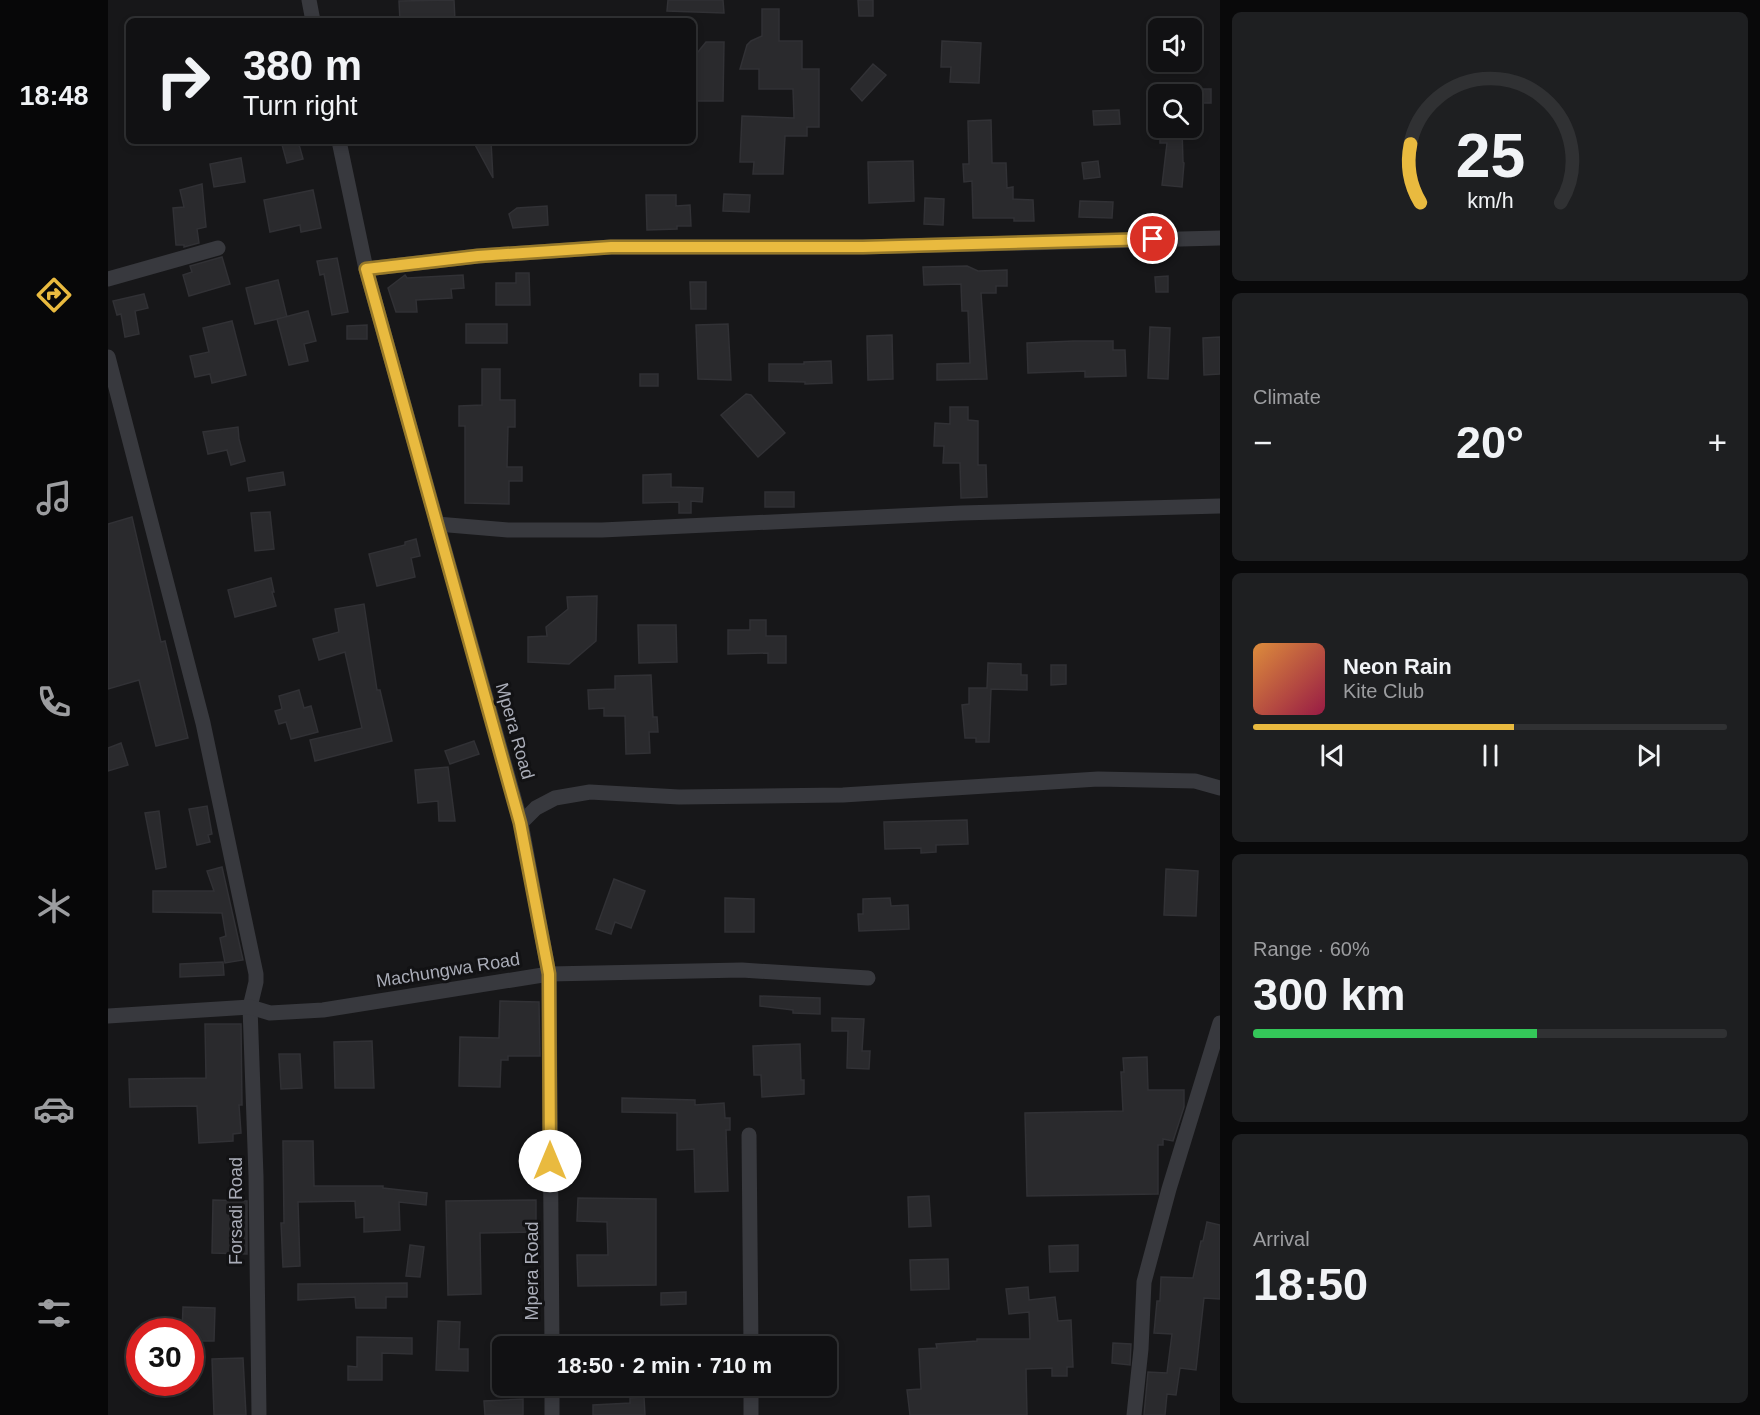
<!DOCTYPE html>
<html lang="en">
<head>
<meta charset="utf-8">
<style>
	:root { --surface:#111113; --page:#1e1f21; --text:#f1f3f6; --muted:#9c9da0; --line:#303133; --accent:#e9ba3f }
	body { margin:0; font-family:Helvetica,sans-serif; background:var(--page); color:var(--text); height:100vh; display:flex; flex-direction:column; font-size:22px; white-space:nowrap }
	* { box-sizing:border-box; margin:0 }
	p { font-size:20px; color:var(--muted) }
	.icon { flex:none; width:33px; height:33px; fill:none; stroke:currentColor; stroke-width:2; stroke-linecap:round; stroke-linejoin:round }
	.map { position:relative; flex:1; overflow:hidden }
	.sheet { display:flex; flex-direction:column; gap:12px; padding:12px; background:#09090a; width:540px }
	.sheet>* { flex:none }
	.guide { position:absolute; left:18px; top:18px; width:570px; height:126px; border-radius:9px; box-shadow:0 3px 9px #0003,0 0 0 2px var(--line); background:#111113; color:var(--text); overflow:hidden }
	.buttons { position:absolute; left:1040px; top:18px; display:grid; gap:12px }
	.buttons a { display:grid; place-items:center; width:54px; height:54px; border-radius:9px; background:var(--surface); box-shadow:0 3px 9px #0003,0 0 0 2px var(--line); font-size:30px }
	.speed { position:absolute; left:18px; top:1318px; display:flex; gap:12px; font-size:30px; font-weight:700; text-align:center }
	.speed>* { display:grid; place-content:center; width:78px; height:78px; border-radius:50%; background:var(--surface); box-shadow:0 3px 9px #0003,0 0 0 2px var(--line); line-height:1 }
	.speed .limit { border:9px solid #d22; background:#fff; color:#111 }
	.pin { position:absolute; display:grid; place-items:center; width:51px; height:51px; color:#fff; margin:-26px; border:3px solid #fff; border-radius:50%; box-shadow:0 2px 6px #0007 }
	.me { position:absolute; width:66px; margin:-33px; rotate:0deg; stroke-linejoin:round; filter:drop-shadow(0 0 4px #0008) }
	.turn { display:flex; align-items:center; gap:21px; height:126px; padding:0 18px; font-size:27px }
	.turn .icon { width:78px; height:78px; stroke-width:2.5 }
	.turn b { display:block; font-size:42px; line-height:51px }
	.big { font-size:45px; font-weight:600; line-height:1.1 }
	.sheet .widget { flex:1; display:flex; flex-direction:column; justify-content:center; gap:9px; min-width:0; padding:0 21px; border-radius:9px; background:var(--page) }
	.sheet .dial { align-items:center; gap:0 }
	.dial svg { height:156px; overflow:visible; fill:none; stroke:var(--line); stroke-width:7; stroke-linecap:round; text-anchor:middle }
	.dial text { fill:var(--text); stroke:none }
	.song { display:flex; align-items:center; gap:18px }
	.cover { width:72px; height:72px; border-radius:9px; background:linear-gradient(135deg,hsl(30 70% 55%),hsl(340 70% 35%)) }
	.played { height:6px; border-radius:3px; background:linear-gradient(90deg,var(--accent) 55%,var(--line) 55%) }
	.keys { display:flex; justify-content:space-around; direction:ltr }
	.heat { display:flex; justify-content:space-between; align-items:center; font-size:33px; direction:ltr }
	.charge { height:9px; border-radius:4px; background:linear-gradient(90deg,#34c759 60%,var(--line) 0) }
	.trip { position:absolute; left:384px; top:1336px; width:345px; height:60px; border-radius:9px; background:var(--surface); box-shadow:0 3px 9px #0003,0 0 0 2px var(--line); font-weight:600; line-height:60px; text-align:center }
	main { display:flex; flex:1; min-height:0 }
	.tab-bar { display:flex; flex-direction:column; width:108px; justify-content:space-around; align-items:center; background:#070708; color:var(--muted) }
	.tab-bar .icon { width:42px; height:42px }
	.tab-bar .selected { color:var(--accent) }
	.tab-bar b { font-size:27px; color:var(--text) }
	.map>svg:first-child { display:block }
</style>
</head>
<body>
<main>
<nav class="tab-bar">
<b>18:48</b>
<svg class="icon selected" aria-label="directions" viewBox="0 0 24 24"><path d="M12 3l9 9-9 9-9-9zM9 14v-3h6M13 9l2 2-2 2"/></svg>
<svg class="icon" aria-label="music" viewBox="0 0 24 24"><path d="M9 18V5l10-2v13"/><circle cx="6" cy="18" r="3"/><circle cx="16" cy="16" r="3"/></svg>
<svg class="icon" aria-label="phone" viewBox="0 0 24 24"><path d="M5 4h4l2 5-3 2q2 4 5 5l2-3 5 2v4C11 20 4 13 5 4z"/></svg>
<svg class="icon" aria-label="climate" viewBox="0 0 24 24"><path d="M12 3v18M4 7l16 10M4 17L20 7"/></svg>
<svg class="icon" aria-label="car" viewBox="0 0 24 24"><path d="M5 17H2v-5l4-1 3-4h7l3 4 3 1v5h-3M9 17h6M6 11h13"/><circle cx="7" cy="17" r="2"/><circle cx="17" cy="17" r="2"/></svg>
<svg class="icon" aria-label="filters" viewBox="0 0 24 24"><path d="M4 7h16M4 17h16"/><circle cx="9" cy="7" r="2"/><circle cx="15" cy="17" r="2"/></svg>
</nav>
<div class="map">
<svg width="1112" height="1415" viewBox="0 0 1112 1415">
	<rect width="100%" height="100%" fill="#171719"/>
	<g fill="#2a2a2d" stroke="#313135" stroke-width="1.5">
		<path d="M 346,0 L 347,21 L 292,21 L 291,1 Z"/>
		<path d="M 560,0 L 615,0 L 616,13 L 559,11 Z"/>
		<path d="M 750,0 L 765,0 L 765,16 L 751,16 Z"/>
		<path d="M 654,9 L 671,9 L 671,41 L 694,41 L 694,69 L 711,69 L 711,127 L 699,127 L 699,136 L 677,136 L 675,174 L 645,174 L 646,162 L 632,162 L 634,116 L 686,118 L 685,89 L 651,89 L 651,69 L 632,69 L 639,45 L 643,41 L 654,36 Z"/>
		<path d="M 834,41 L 873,43 L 871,83 L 842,82 L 843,67 L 833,67 Z"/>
		<path d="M 598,42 L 616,42 L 615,101 L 585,101 L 585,58 Z"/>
		<path d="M 765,64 L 778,75 L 754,101 L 743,89 Z"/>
		<rect x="1083" y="89" width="20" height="14"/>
		<path d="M 1011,110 L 1012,124 L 986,125 L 985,111 Z"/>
		<path d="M 883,120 L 884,163 L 898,163 L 899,188 L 905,187 L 905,199 L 925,200 L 926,221 L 906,221 L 906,218 L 865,218 L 864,181 L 856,182 L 855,164 L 861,164 L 860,121 Z"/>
		<path d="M 1052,129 L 1074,129 L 1075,162 L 1076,163 L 1074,187 L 1054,185 L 1059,143 L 1052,143 Z"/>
		<path d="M 173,141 L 190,141 L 195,159 L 179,163 Z"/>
		<path d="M 365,141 L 383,141 L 385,178 Z"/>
		<path d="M 133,158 L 137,182 L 106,187 L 102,164 Z"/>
		<path d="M 805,161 L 806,201 L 761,203 L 760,162 Z"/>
		<path d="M 990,161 L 992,177 L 976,179 L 974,163 Z"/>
		<path d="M 94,184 L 98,227 L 89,229 L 91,243 L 76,247 L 76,245 L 68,245 L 65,208 L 76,207 L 72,190 Z"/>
		<path d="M 205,190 L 213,228 L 193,232 L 192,225 L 162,232 L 156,200 Z"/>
		<path d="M 616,194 L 642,195 L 641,212 L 615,211 Z"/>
		<path d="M 538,195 L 568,195 L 568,206 L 582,205 L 583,226 L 569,226 L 569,229 L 539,230 Z"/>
		<path d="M 817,198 L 836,199 L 835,225 L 816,224 Z"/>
		<path d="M 972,201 L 1005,202 L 1004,218 L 971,217 Z"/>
		<path d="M 439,206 L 440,225 L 405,228 L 401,214 L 409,208 Z"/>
		<path d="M 114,257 L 122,284 L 81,296 L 75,275 L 84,272 L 82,266 Z"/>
		<path d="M 229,258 L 240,312 L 224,315 L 216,274 L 212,275 L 209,261 Z"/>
		<path d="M 859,266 L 870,271 L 899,270 L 899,286 L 888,286 L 888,293 L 873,293 L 879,379 L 829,380 L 829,364 L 862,363 L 860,311 L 854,311 L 853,284 L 816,285 L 815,267 Z"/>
		<path d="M 408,273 L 421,273 L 422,305 L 388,305 L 388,283 L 408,283 Z"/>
		<path d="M 297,275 L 299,278 L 355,275 L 356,288 L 343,289 L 344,298 L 308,300 L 309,312 L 288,312 L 280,288 Z"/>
		<path d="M 1060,276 L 1060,292 L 1048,292 L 1047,277 Z"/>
		<path d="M 170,280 L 179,317 L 147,324 L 138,288 Z"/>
		<path d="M 582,282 L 598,282 L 598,309 L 583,309 Z"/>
		<path d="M 36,294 L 40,308 L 27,311 L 31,334 L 17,337 L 13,314 L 9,315 L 5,301 Z"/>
		<path d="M 200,311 L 208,341 L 196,344 L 200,361 L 181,365 L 169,319 Z"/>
		<path d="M 124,321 L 138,375 L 104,383 L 102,374 L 87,377 L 82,356 L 101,352 L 95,328 Z"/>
		<rect x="358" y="324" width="41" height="19"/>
		<path d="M 620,324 L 623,380 L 590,379 L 588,325 Z"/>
		<path d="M 259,325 L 259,339 L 239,339 L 239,326 Z"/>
		<path d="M 1042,327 L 1062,328 L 1060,379 L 1040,378 Z"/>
		<path d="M 784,335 L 785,379 L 760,380 L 759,336 Z"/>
		<path d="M 1112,337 L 1112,374 L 1096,375 L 1095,338 Z"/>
		<path d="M 966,341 L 1005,341 L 1005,350 L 1017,350 L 1018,376 L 977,377 L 977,371 L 920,373 L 919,343 Z"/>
		<path d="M 723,361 L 724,383 L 697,384 L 697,382 L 661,381 L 661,364 L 696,364 L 696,362 Z"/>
		<path d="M 374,369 L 392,369 L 392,400 L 407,400 L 407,427 L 400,427 L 399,467 L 414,467 L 414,481 L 401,481 L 401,504 L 357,503 L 357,426 L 351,426 L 351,406 L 374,405 Z"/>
		<rect x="532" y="374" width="18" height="12"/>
		<path d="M 638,394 L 643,395 L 677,433 L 650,457 L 613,415 Z"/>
		<path d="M 842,407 L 860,407 L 860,420 L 870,421 L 870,465 L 878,465 L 879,497 L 853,498 L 852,463 L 835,463 L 836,446 L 826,446 L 827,423 L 842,424 Z"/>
		<path d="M 130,427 L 131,439 L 137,461 L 123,465 L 119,450 L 100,454 L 95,432 Z"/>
		<path d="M 175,472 L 177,485 L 141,491 L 139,478 Z"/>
		<path d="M 563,474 L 563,487 L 595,488 L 594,502 L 583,501 L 583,513 L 571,513 L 571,502 L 535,503 L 535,475 Z"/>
		<rect x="657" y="492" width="29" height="15"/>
		<path d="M 162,512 L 166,549 L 147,551 L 143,513 Z"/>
		<path d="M 24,517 L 53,642 L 57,641 L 80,738 L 48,746 L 31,680 L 0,689 L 0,524 Z"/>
		<path d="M 308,539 L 312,556 L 303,558 L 307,577 L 269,586 L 261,554 L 297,545 L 297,542 Z"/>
		<path d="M 163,578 L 166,592 L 164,592 L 168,606 L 127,617 L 120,590 Z"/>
		<path d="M 489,596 L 488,641 L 461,664 L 420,662 L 420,637 L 439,636 L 438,627 L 460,609 L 459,597 Z"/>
		<path d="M 256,604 L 269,690 L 272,690 L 284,741 L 207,761 L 202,740 L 254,728 L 237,652 L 211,660 L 205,639 L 231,632 L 227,609 Z"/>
		<path d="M 642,620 L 658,620 L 658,636 L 678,636 L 678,663 L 660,663 L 660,653 L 620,654 L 620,630 L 642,630 Z"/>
		<path d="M 530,625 L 568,625 L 569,662 L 531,663 Z"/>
		<path d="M 880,663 L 913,664 L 913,675 L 919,675 L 919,690 L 883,689 L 881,742 L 868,742 L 868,738 L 857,738 L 854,705 L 861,704 L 861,688 L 879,688 Z"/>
		<path d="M 943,665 L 958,665 L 958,684 L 943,685 Z"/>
		<path d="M 543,675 L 545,717 L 549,717 L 550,732 L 541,732 L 542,753 L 518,754 L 517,716 L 496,716 L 496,708 L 481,709 L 480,690 L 507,689 L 507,676 Z"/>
		<path d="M 191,690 L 196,708 L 203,706 L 210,732 L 183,739 L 178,722 L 171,724 L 167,711 L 174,709 L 171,696 Z"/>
		<path d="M 366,741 L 371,754 L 342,764 L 337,751 Z"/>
		<path d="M 13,743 L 20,765 L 0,771 L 0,748 Z"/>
		<path d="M 340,767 L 347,821 L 331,821 L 330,801 L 310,803 L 307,770 Z"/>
		<path d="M 99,806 L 104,834 L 100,835 L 102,842 L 89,845 L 81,809 Z"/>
		<path d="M 51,811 L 58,867 L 48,869 L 37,813 Z"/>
		<path d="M 859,820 L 860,844 L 828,845 L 828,852 L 813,853 L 813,848 L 777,849 L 776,822 Z"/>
		<path d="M 114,867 L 135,960 L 117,963 L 112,938 L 118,936 L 114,913 L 45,912 L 45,891 L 106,891 L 99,871 Z"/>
		<path d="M 1058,869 L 1090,871 L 1088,916 L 1056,915 Z"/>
		<path d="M 506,879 L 537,891 L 523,928 L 507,922 L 503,934 L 488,929 Z"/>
		<path d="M 617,898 L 646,899 L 646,932 L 617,932 Z"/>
		<path d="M 782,898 L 783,906 L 800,905 L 801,929 L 751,931 L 750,914 L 755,914 L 755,899 Z"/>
		<path d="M 115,962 L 116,975 L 72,977 L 72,964 Z"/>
		<path d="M 652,996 L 712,998 L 712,1014 L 685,1013 L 685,1010 L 652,1006 Z"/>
		<path d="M 392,1001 L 431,1002 L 432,1056 L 400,1056 L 400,1060 L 393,1060 L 392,1087 L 351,1086 L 352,1037 L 391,1038 Z"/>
		<path d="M 724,1018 L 756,1019 L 754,1051 L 762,1051 L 761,1069 L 739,1068 L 740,1031 L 724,1031 Z"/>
		<path d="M 97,1024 L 133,1024 L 134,1105 L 131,1105 L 133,1133 L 125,1134 L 125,1141 L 91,1143 L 89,1106 L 22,1107 L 21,1079 L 98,1078 Z"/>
		<path d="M 264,1041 L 266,1088 L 227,1088 L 226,1042 Z"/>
		<path d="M 692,1044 L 693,1080 L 696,1080 L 696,1094 L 654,1097 L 653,1075 L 646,1075 L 645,1046 Z"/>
		<path d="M 171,1054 L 192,1054 L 194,1088 L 173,1089 Z"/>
		<path d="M 1039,1057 L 1040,1090 L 1076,1090 L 1076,1107 L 1065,1141 L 1055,1139 L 1055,1145 L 1050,1145 L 1050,1194 L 919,1196 L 917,1113 L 1015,1111 L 1013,1072 L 1016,1072 L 1015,1058 Z"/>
		<path d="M 514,1098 L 587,1100 L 587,1105 L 616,1103 L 617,1118 L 622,1118 L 622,1130 L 618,1130 L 620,1191 L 587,1192 L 586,1149 L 569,1150 L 569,1113 L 514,1112 Z"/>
		<path d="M 175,1141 L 205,1141 L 206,1186 L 275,1186 L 275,1188 L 319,1193 L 318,1205 L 291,1202 L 292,1230 L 256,1232 L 256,1217 L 248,1218 L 247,1201 L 190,1202 L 192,1266 L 175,1267 L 173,1223 L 176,1223 Z"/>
		<path d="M 821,1196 L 823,1226 L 801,1227 L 800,1197 Z"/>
		<path d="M 470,1198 L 548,1199 L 548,1285 L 470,1286 L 469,1255 L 500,1255 L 499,1222 L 469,1221 Z"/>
		<path d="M 105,1200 L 139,1201 L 139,1254 L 104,1253 Z"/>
		<path d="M 428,1200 L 428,1232 L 372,1233 L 373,1294 L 340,1295 L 338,1201 Z"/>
		<path d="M 1099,1222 L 1112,1225 L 1112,1299 L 1096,1298 L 1088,1370 L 1072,1368 L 1068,1395 L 1059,1394 L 1057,1415 L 1036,1415 L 1040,1372 L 1059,1373 L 1064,1334 L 1046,1333 L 1049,1301 L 1052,1301 L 1053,1277 L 1085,1278 L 1093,1241 L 1095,1241 Z"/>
		<path d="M 302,1245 L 316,1247 L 312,1277 L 298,1276 Z"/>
		<path d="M 970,1245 L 970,1271 L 942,1272 L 941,1246 Z"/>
		<path d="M 840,1259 L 841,1289 L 803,1290 L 802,1260 Z"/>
		<path d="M 299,1283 L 299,1297 L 278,1297 L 278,1308 L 248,1308 L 247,1297 L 190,1300 L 190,1284 Z"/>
		<path d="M 920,1287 L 921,1300 L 947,1297 L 950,1321 L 963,1320 L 965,1367 L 959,1367 L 959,1376 L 944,1376 L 944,1368 L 918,1369 L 919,1415 L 802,1415 L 799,1390 L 813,1389 L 811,1349 L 829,1348 L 828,1344 L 869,1341 L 869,1339 L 922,1339 L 921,1312 L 901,1314 L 898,1289 Z"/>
		<path d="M 578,1292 L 578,1304 L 553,1305 L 553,1293 Z"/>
		<path d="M 75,1307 L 107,1308 L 106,1341 L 82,1341 L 82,1332 L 74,1332 Z"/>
		<path d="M 330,1321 L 352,1322 L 351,1349 L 360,1349 L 360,1371 L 328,1370 Z"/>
		<path d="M 249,1337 L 304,1338 L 304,1354 L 274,1353 L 274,1380 L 240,1380 L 240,1366 L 249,1367 Z"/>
		<path d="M 1005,1343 L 1023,1344 L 1022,1365 L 1004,1363 Z"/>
		<path d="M 135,1358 L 138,1415 L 106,1415 L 104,1359 Z"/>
		<path d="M 536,1397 L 537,1415 L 485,1415 L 485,1405 L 522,1403 L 522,1398 Z"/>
		<path d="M 415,1399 L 415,1415 L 377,1415 L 376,1401 Z"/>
	</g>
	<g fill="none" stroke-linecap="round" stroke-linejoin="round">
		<g stroke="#38393e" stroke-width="15">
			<path d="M 201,0 L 205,21"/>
			<path d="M 231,141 L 258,269 L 413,823 L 441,974 L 444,1347"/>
			<path d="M 258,269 L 370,256 L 503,247 L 755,247 L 1112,238"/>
			<path d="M 0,279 L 110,248"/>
			<path d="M 0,357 L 95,723 L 148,974 L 148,982 L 142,1007 L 148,1176 L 151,1415"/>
			<path d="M 329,524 L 400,530 L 494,530 L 853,513 L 1112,506"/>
			<path d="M 413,823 L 428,808 L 447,798 L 482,792 L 571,797 L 735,795 L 990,779 L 1087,781 L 1112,788"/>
			<path d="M 0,1016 L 142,1007 L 162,1013 L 215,1010 L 441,974 L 634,970 L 760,978"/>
			<path d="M 641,1135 L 643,1347"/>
			<path d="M 444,1386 L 444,1415"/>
			<path d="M 643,1386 L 643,1415"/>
			<path d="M 1026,1415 L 1033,1349 L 1036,1282 L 1061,1189 L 1112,1023"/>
		</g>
	</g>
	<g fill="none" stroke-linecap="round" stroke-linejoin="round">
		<defs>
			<path id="route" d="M 442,1161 L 441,974 L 412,823 L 258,269 L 370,256 L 503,247 L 755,247 L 1045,239"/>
		</defs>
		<use href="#route" stroke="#977929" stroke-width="15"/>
		<use href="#route" stroke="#e9ba3f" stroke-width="10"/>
	</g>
	<g text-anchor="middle" stroke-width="6" stroke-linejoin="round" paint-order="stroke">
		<g font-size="18" fill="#aaadb8" stroke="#121214">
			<text transform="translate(407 731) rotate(74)" y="6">Mpera Road</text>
			<text transform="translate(340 970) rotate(-9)" y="6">Machungwa Road</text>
			<text transform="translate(128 1211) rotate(-90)" y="6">Forsadi Road</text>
			<text transform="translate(424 1271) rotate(-90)" y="6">Mpera Road</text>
		</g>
	</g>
</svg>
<div class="buttons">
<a><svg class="icon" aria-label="sound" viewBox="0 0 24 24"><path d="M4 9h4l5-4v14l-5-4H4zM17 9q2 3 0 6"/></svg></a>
<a><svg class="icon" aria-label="search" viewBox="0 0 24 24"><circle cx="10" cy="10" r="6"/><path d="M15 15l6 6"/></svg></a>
</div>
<div class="speed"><div class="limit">30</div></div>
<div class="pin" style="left:1045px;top:239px;background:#d93025"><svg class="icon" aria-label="arrive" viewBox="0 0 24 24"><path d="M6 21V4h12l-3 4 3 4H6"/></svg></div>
<svg class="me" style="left:442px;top:1161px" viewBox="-20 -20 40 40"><circle r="19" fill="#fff"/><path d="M0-13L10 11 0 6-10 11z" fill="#e9ba3f"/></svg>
<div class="trip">18:50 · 2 min · 710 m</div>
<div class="guide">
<div class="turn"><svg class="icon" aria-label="right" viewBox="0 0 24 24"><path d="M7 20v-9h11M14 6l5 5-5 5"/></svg><div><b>380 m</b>Turn right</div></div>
</div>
</div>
<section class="sheet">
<div class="widget dial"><svg viewBox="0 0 100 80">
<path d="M14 69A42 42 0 1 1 86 69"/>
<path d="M14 69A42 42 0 0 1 9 39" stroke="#e9ba3f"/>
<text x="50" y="56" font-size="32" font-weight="700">25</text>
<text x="50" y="72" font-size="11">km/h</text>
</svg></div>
<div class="widget"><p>Climate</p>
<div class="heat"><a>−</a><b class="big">20°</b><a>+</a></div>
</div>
<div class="widget">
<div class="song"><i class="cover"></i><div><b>Neon Rain</b><p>Kite Club</p></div></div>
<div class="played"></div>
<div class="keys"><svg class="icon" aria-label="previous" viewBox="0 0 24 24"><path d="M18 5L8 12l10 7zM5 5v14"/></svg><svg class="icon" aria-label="pause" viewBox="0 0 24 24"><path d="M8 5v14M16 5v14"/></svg><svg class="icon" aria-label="next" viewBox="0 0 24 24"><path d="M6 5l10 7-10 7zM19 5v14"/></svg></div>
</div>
<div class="widget"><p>Range · 60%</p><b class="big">300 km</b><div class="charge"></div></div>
<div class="widget"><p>Arrival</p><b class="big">18:50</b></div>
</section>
</main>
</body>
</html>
